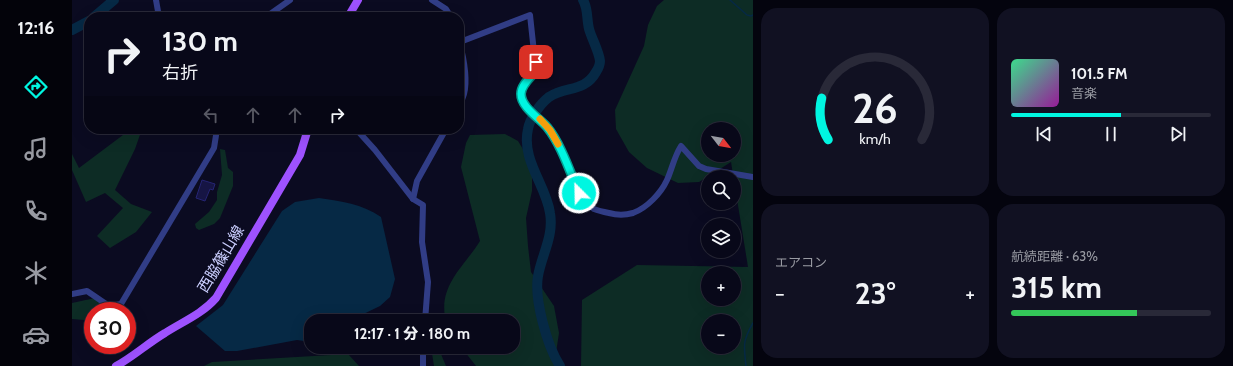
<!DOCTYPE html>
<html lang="ja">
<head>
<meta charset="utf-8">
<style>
	:root { --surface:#080819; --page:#112; --text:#f1f3f6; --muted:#989aa2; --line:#292938; --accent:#00f6e1 }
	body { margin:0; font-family:Cabin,"Noto Sans JP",sans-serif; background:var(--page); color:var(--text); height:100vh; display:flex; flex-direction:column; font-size:15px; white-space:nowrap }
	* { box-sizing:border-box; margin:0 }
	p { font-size:13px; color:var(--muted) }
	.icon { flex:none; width:22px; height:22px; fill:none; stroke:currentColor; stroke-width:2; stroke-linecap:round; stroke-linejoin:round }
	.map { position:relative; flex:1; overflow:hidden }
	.drawer { display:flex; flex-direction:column; gap:8px; padding:8px; background:#04040e; width:480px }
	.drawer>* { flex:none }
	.hud { position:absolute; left:12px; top:12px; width:380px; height:122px; border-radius:16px; box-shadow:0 4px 16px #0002,0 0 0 1px var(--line); background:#080819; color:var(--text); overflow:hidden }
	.needle { width:26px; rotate:121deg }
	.fabs { position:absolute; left:629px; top:122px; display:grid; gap:8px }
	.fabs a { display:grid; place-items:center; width:40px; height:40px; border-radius:50%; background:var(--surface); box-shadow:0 4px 16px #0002,0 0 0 1px var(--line); font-size:20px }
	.speed { position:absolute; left:12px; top:302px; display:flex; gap:8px; font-size:20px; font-weight:700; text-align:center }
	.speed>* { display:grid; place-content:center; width:52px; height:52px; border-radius:50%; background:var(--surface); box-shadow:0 4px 16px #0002,0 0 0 1px var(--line); line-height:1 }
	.speed .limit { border:6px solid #d22; background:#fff; color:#111 }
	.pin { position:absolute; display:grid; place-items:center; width:34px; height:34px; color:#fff; margin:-17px; border-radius:8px; box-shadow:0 2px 6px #0006 }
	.me { position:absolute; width:44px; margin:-22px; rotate:337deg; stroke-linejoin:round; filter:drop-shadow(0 0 3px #0008) }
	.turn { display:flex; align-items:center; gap:14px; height:84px; padding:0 12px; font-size:18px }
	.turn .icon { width:52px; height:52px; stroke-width:2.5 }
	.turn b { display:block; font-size:28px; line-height:34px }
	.lanes { display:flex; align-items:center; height:38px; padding:0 12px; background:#0003; justify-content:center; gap:20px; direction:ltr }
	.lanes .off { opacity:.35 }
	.big { font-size:30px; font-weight:800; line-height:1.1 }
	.drawer .widget { flex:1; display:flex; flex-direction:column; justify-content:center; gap:6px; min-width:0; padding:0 14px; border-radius:16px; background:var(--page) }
	.drawer .dial { align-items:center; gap:0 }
	.dial svg { height:104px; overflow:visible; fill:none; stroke:var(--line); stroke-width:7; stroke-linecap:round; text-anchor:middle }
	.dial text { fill:var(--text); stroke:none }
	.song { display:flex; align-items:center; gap:12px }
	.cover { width:48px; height:48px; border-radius:6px; background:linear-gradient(135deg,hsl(150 70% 55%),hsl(300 70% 35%)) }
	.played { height:4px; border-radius:2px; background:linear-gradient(90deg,var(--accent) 55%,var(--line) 55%) }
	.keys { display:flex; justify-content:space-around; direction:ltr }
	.heat { display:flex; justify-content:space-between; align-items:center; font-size:22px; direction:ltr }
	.charge { height:6px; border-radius:3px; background:linear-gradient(90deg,#34c759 63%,var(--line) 0) }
	.drawer .tiles { flex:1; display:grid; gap:8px; grid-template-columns:repeat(2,1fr) }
	.trip { position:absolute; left:232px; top:314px; width:216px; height:40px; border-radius:16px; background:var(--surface); box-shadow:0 4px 16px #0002,0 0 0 1px var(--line); font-weight:800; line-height:40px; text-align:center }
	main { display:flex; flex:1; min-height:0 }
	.tabs { display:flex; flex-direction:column; width:72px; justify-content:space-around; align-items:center; background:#03030a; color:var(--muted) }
	.tabs .icon { width:28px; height:28px }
	.tabs .active { color:var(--accent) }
	.tabs b { font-size:18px; color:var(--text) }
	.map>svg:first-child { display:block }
</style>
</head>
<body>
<main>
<nav class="tabs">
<b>12:16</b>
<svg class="icon active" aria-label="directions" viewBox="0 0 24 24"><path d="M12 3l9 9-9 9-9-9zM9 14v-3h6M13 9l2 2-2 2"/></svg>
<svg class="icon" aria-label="music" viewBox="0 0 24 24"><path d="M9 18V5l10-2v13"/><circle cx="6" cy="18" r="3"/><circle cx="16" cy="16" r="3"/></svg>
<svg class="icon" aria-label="phone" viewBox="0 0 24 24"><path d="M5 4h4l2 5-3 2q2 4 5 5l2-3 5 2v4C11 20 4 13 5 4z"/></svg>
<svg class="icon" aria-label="climate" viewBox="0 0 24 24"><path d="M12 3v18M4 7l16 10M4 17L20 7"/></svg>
<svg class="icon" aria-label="car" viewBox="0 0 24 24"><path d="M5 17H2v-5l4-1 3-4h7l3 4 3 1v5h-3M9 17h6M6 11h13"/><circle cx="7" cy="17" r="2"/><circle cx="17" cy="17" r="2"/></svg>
</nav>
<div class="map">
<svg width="681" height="366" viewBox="0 0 681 366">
	<rect width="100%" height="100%" fill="#0b0b21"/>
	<g fill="#0d2c25" fill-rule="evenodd">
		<path d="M 592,0 L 681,0 L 681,366 L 509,366 L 510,300 L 565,265 L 676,267 L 659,162 L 627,182 L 606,183 L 575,168 L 557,152 L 544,129 L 543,110 L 572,46 L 576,25 L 585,6 ZM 636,129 L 662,129 L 662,155 L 636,155 ZM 636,273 L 662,273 L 662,299 L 636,299 ZM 636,321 L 662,321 L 662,347 L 636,347 Z"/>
		<path d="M 59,129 L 70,129 L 63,149 L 43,190 L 59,204 L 80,212 L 64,232 L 38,248 L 25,236 L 51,208 L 33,193 L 14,202 L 0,170 L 0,154 L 7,168 Z"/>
		<path d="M 433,134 L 446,141 L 460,164 L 460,191 L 454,218 L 456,246 L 459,272 L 482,306 L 487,333 L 482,366 L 404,366 L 389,347 L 441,347 L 441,321 L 374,321 C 365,286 392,267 408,241 L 389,167 L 394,143 L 398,135 Z"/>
		<path d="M 148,149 L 153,150 L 156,168 L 161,172 L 161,186 L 148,218 L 142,224 L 127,230 L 124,228 L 123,224 L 137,212 L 145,200 L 145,192 L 150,175 Z"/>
		<path d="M 23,298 L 40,311 L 21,311 L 21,323 L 12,320 L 0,319 L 0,303 Z"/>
		<path d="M 359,347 L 366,347 L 374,366 L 362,366 Z"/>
		<path d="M 276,354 L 287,366 L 132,366 L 140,362 Z"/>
	</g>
	<path fill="#062945" d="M 247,198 C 269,201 290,204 309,217 L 323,279 L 318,297 L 308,306 L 277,321 L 239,321 L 239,342 L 225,340 L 165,351 L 153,351 L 124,326 L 151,305 L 210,211 L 223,202 Z"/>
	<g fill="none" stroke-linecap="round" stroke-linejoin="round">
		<g stroke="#062945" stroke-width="1.5">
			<path d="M 658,0 L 675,15 L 679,16 L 681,15"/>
			<path d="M 674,366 C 672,346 670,342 681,323"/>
		</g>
		<g stroke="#062945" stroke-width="10">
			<path d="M 22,17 L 42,0"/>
			<path d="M 0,30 L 17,21"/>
			<path d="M 488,366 C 475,346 462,299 466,276 C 470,254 482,236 478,213 C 474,185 449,160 456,129 C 458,118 468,104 477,97 C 494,86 513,92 524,72 C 526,69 528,65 528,61 C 527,52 521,41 518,32 C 514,22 517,10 511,0"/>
		</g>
	</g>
	<path fill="#161544" stroke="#252473" d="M 130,180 L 143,184 L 141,190 L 138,189 L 133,201 L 124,198 Z"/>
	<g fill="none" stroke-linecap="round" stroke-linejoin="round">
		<g stroke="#313d86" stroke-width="6">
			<path d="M 84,0 L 87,17"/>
			<path d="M 360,0 L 374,9 L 379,17"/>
			<path d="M 194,17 L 218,0"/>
			<path d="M 387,40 C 391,55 396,79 392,94 C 391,98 389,102 387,105"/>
			<path d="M 388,42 L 458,15 L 464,71 C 458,78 450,84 449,94 C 449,107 471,120 478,131 C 493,152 500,197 522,209 C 527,211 532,212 537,213 C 544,215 554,215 561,213 C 575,208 589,193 595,180 C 600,169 602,157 609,146 L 627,166 L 634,169 L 681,177"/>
			<path d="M 284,129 L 303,150 L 341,199 L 351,205 L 350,242 L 356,282 L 353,321"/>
			<path d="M 341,199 L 345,181 L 374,129"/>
			<path d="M 0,294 L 15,291 L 37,306 L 49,304 L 142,148 L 145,129"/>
			<path d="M 351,366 L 351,347"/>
		</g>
		<g stroke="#9e52ff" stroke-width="8">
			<path d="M 276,17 L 286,0"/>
			<path d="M 44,366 C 61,357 76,343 93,333 C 110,322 130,314 144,298 L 228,155 L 236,129"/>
		</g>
	</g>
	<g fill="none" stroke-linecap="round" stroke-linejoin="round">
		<defs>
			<path id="route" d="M 464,62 L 464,71 C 458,78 449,85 449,94 C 449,107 467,118 475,127 C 489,144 498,172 507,193"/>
		</defs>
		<use href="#route" stroke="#00a092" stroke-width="10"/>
		<use href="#route" stroke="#00f6e1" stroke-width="7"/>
		<path stroke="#f59e0b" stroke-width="7" d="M 468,119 L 478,130 L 486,144"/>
	</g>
	<g text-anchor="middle" stroke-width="4" stroke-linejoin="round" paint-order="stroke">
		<g font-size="15" fill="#cbcfff" stroke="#0b0b21">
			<text transform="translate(149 259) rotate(-59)" y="5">西脇篠山線</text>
		</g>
	</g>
</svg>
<div class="fabs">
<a><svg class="needle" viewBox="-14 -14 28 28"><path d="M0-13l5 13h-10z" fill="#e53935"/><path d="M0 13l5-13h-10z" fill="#989aa2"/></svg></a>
<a><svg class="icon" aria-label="search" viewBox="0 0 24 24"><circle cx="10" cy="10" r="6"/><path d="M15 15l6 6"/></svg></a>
<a><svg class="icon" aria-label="layers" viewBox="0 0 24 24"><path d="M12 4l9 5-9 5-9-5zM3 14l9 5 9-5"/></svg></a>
<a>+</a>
<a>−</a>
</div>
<div class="speed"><div class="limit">30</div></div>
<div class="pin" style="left:464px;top:62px;background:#d93025"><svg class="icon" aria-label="arrive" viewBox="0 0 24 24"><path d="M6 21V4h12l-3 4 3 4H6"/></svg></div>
<svg class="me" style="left:507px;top:193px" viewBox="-20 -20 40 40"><circle r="17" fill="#00f6e1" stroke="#fff" stroke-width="3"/><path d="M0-11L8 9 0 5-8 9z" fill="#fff"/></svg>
<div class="trip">12:17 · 1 分 · 180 m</div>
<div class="hud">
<div class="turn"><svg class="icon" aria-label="right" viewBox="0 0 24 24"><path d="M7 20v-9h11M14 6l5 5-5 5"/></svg><div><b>130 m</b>右折</div></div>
<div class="lanes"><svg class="icon off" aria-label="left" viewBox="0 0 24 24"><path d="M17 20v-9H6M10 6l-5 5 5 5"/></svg><svg class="icon off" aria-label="ahead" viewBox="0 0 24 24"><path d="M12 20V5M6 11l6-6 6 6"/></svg><svg class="icon off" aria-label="ahead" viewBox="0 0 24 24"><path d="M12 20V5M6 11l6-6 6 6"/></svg><svg class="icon" aria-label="right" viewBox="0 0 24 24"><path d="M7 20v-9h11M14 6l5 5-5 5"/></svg></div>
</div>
</div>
<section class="drawer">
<div class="tiles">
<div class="widget dial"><svg viewBox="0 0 100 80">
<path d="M14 69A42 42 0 1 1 86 69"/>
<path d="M14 69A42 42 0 0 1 9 37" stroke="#00f6e1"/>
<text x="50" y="56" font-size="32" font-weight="700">26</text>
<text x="50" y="72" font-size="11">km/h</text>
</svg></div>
<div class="widget">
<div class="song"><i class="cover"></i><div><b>101.5 FM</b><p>音楽</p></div></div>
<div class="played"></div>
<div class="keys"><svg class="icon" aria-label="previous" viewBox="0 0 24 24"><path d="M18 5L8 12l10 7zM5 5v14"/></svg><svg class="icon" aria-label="pause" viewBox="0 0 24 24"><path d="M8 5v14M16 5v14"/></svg><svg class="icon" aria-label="next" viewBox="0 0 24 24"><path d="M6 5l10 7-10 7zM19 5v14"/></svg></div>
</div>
<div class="widget"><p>エアコン</p>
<div class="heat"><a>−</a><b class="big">23°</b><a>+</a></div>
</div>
<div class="widget"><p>航続距離 · 63%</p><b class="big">315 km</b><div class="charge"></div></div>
</div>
</section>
</main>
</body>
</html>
